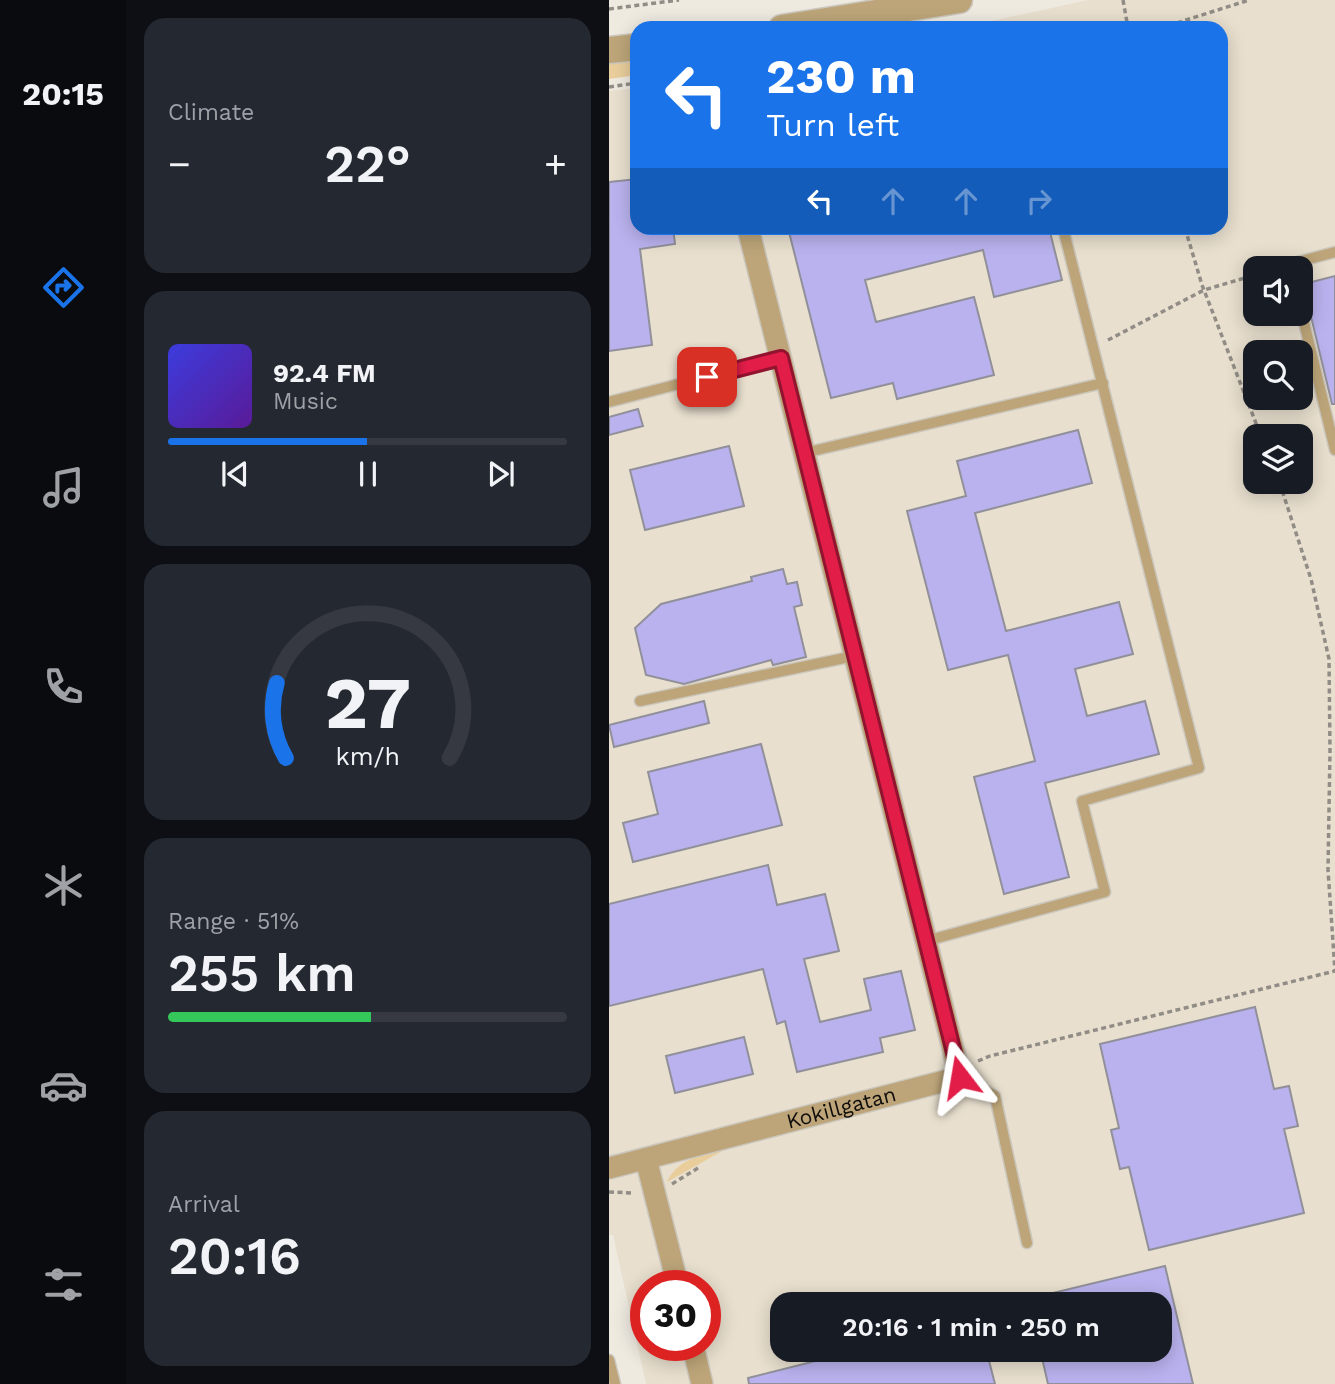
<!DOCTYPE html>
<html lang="en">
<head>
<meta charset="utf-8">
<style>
	:root { --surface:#171b24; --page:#242831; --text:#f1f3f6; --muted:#9ea1a6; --line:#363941; --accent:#1a73e8 }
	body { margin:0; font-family:"Work Sans",sans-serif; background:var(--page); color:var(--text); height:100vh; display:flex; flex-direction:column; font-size:26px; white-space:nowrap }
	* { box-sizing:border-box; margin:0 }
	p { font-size:23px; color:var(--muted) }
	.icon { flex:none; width:38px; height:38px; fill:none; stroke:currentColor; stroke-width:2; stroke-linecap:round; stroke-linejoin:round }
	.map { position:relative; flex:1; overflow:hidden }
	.drawer { display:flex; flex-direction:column; gap:18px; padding:18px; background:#0d0f14; width:483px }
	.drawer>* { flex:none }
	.banner { position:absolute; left:21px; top:21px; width:598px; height:214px; border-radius:21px; box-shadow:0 4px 18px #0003; background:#1a73e8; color:#fff; overflow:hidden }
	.buttons { position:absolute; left:634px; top:256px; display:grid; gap:14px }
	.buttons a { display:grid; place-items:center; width:70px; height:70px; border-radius:14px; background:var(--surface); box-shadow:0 4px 18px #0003; font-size:35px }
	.speed { position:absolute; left:21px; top:1270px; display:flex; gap:14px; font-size:35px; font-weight:700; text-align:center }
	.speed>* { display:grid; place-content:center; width:91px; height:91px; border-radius:50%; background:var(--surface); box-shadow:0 4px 18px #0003; line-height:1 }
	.speed .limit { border:10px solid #d22; background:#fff; color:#111 }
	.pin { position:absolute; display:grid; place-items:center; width:60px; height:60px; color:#fff; margin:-30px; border-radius:14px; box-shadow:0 4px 10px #0006 }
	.me { position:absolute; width:77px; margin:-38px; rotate:346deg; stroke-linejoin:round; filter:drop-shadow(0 0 5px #0008) }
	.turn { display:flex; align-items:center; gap:24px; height:147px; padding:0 21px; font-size:32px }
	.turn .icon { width:91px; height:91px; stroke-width:2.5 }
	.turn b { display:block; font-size:49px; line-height:60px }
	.lanes { display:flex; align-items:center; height:66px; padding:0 21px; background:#0003; justify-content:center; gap:35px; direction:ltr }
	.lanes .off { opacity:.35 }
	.big { font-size:52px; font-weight:600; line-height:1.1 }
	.drawer .card { flex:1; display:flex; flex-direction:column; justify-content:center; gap:10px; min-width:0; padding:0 24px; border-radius:21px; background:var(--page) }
	.drawer .dial { align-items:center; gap:0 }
	.dial svg { height:182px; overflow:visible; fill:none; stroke:var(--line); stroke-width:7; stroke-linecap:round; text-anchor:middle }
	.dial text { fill:var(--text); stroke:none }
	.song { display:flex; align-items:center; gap:21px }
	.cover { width:84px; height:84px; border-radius:10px; background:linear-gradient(135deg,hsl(240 70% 55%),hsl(270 70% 35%)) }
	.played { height:7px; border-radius:4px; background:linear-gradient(90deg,var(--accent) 50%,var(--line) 50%) }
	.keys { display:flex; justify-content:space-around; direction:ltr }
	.heat { display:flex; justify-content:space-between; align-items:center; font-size:38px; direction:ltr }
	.charge { height:10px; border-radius:5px; background:linear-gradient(90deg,#34c759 51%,var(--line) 0) }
	.trip { position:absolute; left:161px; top:1292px; width:402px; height:70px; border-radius:21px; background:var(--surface); box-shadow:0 4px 18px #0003; font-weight:600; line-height:70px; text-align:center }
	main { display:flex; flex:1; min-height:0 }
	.tabs { display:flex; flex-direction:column; width:126px; justify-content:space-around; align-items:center; background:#090b0e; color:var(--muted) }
	.tabs .icon { width:49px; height:49px }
	.tabs .on { color:var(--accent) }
	.tabs b { font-size:32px; color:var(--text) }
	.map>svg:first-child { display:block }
</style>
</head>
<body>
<main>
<nav class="tabs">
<b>20:15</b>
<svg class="icon on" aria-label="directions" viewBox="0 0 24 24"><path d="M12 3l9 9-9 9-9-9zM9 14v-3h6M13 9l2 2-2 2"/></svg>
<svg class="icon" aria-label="music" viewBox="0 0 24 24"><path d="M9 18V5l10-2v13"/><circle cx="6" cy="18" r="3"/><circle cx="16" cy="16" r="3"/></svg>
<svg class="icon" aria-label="phone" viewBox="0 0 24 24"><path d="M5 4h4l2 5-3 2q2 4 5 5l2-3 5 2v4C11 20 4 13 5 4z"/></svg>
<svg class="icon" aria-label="climate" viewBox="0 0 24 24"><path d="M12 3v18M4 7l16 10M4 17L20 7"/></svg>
<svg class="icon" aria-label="car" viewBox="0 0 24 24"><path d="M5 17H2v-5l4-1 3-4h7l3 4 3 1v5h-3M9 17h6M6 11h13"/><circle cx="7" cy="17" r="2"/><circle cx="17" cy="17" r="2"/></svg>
<svg class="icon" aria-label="filters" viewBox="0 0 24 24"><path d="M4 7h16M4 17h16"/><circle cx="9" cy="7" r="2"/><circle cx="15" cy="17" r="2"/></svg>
</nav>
<section class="drawer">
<div class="card"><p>Climate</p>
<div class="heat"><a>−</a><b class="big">22°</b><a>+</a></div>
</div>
<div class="card">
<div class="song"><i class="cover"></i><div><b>92.4 FM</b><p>Music</p></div></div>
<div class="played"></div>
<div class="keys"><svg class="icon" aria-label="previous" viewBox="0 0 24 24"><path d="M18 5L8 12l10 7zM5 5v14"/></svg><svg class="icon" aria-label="pause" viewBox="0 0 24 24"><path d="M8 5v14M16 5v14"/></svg><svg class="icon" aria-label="next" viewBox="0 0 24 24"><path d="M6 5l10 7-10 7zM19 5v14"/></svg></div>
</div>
<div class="card dial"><svg viewBox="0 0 100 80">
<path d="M14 69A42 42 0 1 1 86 69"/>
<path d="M14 69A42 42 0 0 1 10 36" stroke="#1a73e8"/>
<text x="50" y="56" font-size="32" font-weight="700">27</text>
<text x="50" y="72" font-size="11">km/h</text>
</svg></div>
<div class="card"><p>Range · 51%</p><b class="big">255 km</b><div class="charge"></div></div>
<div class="card"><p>Arrival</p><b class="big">20:16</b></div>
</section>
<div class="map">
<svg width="726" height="1384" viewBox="0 0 726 1384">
	<rect width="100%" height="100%" fill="#efeae0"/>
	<path fill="#e8dfce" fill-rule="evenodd" d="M 479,0 L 726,0 L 726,1384 L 37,1384 L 4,1235 L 0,1235 L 0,91 L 28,88 L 28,228 L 612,228 L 612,28 L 350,28 ZM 646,268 L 691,268 L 691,313 L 646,313 ZM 646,352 L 691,352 L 691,397 L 646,397 ZM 646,436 L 691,436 L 691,481 L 646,481 ZM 37,1286 L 96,1286 L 96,1346 L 37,1346 ZM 173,1304 L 551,1304 L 551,1349 L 173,1349 Z"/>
	<g fill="#e9cd9b">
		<path d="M 28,59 L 28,75 L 0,79 L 0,63 Z"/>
		<path d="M 115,1150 L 58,1182 C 69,1158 92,1156 115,1150 Z"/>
	</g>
	<g fill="#b9b2ee" stroke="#91909a" stroke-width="2">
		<path d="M 28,179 L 28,228 L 64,228 L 66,244 L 31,249 L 43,345 L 0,351 L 0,182 Z"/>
		<path d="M 179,228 L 440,228 L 453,280 L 385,297 L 374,250 L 256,280 L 267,322 L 365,297 L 385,375 L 288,399 L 284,383 L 222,398 Z"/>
		<path d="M 726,276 L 726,404 L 723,404 L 699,304 L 693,298 L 691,285 Z"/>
		<path d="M 29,409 L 34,426 L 0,435 L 0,417 Z"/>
		<path d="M 469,430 L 483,483 L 366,513 L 397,631 L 510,602 L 524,654 L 466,669 L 478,716 L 536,701 L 550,754 L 436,783 L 460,877 L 395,894 L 365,777 L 426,761 L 399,655 L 339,670 L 298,511 L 357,496 L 348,461 Z"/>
		<path d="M 120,446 L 135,506 L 36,530 L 21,470 Z"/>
		<path d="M 174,569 L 178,584 L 188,582 L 193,605 L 185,607 L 197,657 L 164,665 L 162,660 L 75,684 L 37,675 L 26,628 L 52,604 L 143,581 L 142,577 Z"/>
		<path d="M 95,701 L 100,723 L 5,747 L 0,725 Z"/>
		<path d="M 152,744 L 173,825 L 24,862 L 14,823 L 49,814 L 39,772 Z"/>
		<path d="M 159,865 L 168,905 L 216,894 L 230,951 L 195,959 L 211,1022 L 262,1010 L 255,979 L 292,971 L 306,1030 L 271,1038 L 274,1052 L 188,1072 L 176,1021 L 168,1024 L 154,969 L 0,1006 L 0,904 Z"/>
		<path d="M 646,1007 L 665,1089 L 680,1086 L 689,1126 L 675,1129 L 695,1213 L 540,1250 L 520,1167 L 511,1169 L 502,1130 L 510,1128 L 491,1044 Z"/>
		<path d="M 135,1037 L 144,1074 L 66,1093 L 57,1056 Z"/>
		<path d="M 556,1266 L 584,1384 L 439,1384 L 431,1349 L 551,1349 L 551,1304 L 428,1304 L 427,1297 Z"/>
		<path d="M 254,1349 L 377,1349 L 386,1384 L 140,1384 L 139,1378 Z"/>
	</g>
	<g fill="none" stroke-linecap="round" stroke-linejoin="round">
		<defs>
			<g id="service">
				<path d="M 682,268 L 681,264 L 726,252"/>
				<path d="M 691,306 L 726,450"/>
				<path d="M 0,402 L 171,358"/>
				<path d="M 195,453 L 494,383"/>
				<path d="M 31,701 L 245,656"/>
				<path d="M 317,941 L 496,892 L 473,801 L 590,768 L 454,228"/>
				<path d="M 351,1077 L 386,1096 L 418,1243"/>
				<path d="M 0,1360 L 6,1384"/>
			</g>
			<g id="minor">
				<path d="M 37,1159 L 69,1286"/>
				<path id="s1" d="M 0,1168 L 351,1077 L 139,228"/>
				<path d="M 84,1346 L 93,1384"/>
			</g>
			<g id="tertiary">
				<path d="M 173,28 L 350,0"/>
				<path d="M 0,50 L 28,47"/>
			</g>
		</defs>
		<use href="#service" stroke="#cbc7be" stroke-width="13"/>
		<use href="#minor" stroke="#cbc7be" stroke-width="24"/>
		<use href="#tertiary" stroke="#cbc7be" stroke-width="29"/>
		<g stroke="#918d86" stroke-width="3.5" stroke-dasharray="5 3.5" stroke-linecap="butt">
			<path d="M 514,0 L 519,28"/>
			<path d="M 0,9 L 70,0"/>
			<path d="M 552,28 L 640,0"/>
			<path d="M 0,87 L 28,83"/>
			<path d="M 576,228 L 593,285 L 652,436"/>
			<path d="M 499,340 L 595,290 L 646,275"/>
			<path d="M 369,1061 L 381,1056 L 726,971 L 719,870 L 721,751 L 720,659 L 702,579 L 670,481"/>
			<path d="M 63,1184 L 89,1168"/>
			<path d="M 0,1192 L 25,1193"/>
		</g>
		<use href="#service" stroke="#bda579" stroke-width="10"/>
		<use href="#minor" stroke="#bda579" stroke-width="21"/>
		<use href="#tertiary" stroke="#bda579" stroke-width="26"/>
	</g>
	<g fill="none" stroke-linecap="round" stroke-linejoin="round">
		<defs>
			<path id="route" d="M 98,377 L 172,358 L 351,1077"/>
		</defs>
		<use href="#route" stroke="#92132f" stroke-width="18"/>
		<use href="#route" stroke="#e11d48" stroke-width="12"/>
	</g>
	<g text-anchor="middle" stroke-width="6" stroke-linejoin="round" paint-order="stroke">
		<g font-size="21" fill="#0f0d0a" stroke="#fff">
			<text dy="7" stroke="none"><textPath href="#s1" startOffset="240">Kokillgatan</textPath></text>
		</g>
	</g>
</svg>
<div class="buttons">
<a><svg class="icon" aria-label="sound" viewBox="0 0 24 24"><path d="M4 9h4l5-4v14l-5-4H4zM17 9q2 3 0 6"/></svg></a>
<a><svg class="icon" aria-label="search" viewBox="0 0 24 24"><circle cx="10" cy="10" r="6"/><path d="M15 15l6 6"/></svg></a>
<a><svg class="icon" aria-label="layers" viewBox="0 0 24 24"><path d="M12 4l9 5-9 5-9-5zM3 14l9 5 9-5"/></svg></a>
</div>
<div class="speed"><div class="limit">30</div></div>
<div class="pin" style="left:98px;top:377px;background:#d93025"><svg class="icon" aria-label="arrive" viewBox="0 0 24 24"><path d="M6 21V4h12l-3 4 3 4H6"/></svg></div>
<svg class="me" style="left:351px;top:1077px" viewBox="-20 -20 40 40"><path d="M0-17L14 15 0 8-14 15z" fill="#e11d48" stroke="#fff" stroke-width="4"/></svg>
<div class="trip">20:16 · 1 min · 250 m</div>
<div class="banner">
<div class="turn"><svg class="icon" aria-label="left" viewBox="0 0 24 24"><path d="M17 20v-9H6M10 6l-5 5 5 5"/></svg><div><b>230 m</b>Turn left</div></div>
<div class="lanes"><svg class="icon" aria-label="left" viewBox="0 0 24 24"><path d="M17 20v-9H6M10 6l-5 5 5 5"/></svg><svg class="icon off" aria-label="ahead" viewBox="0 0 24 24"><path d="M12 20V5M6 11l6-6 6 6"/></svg><svg class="icon off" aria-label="ahead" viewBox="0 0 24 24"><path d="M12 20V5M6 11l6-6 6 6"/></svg><svg class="icon off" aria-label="right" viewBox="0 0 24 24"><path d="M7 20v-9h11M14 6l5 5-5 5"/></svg></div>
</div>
</div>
</main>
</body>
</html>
